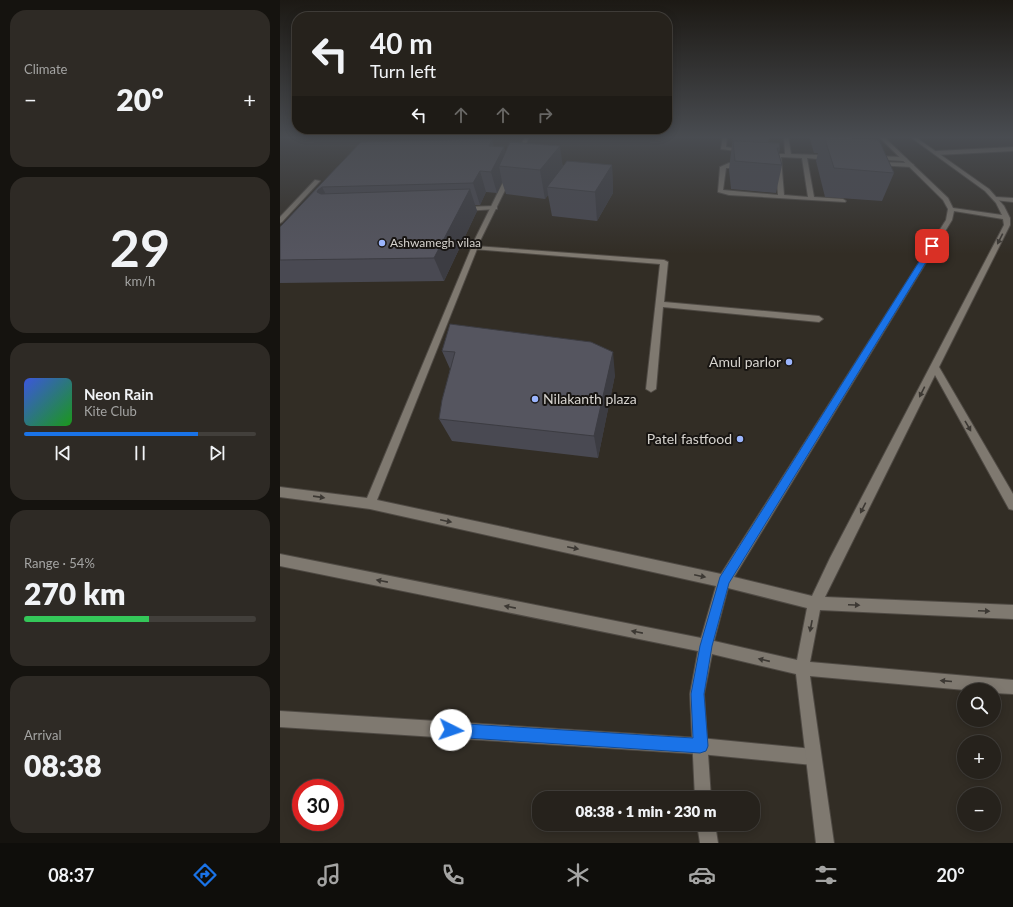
<!DOCTYPE html>
<html lang="en">
<head>
<meta charset="utf-8">
<style>
	:root { --surface:#26221c; --page:#2e2a25; --text:#f1f3f6; --muted:#a4a4a3; --line:#423f3b; --accent:#1a73e8 }
	body { margin:0; font-family:Lato,sans-serif; background:var(--page); color:var(--text); height:100vh; display:flex; flex-direction:column; font-size:15px; white-space:nowrap }
	* { box-sizing:border-box; margin:0 }
	p { font-size:13px; color:var(--muted) }
	.icon { flex:none; width:22px; height:22px; fill:none; stroke:currentColor; stroke-width:2; stroke-linecap:round; stroke-linejoin:round }
	.map { position:relative; flex:1; overflow:hidden }
	.side { display:flex; flex-direction:column; gap:10px; padding:10px; background:#15130f; width:280px }
	.side>* { flex:none }
	.guide { position:absolute; left:12px; top:12px; width:380px; height:122px; border-radius:16px; box-shadow:0 2px 10px #0003,0 0 0 1px var(--line); background:#26221c; color:var(--text); overflow:hidden }
	.controls { position:absolute; left:677px; top:683px; display:grid; gap:8px }
	.controls a { display:grid; place-items:center; width:44px; height:44px; border-radius:50%; background:var(--surface); box-shadow:0 2px 10px #0003,0 0 0 1px var(--line); font-size:20px }
	.speed { position:absolute; left:12px; top:779px; display:flex; gap:8px; font-size:20px; font-weight:700; text-align:center }
	.speed>* { display:grid; place-content:center; width:52px; height:52px; border-radius:50%; background:var(--surface); box-shadow:0 2px 10px #0003,0 0 0 1px var(--line); line-height:1 }
	.speed .limit { border:6px solid #d22; background:#fff; color:#111 }
	.pin { position:absolute; display:grid; place-items:center; width:34px; height:34px; color:#fff; margin:-17px; border-radius:8px; box-shadow:0 2px 6px #0006 }
	.me { position:absolute; width:44px; margin:-22px; rotate:94deg; stroke-linejoin:round; filter:drop-shadow(0 0 3px #0008) }
	.turn { display:flex; align-items:center; gap:14px; height:84px; padding:0 12px; font-size:18px }
	.turn .icon { width:52px; height:52px; stroke-width:2.5 }
	.turn b { display:block; font-size:28px; line-height:34px }
	.lanes { display:flex; align-items:center; height:38px; padding:0 12px; background:#0003; justify-content:center; gap:20px; direction:ltr }
	.lanes .off { opacity:.35 }
	.big { font-size:30px; font-weight:800; line-height:1.1 }
	.side .widget { flex:1; display:flex; flex-direction:column; justify-content:center; gap:6px; min-width:0; padding:0 14px; border-radius:16px; background:var(--page) }
	.side .dial { align-items:center; gap:0 }
	.dial b { font-size:52px; line-height:1 }
	.song { display:flex; align-items:center; gap:12px }
	.cover { width:48px; height:48px; border-radius:6px; background:linear-gradient(135deg,hsl(230 70% 55%),hsl(120 70% 35%)) }
	.played { height:4px; border-radius:2px; background:linear-gradient(90deg,var(--accent) 75%,var(--line) 75%) }
	.keys { display:flex; justify-content:space-around; direction:ltr }
	.heat { display:flex; justify-content:space-between; align-items:center; font-size:22px; direction:ltr }
	.charge { height:6px; border-radius:3px; background:linear-gradient(90deg,#34c759 54%,var(--line) 0) }
	.trip { position:absolute; left:252px; top:791px; width:228px; height:40px; border-radius:16px; background:var(--surface); box-shadow:0 2px 10px #0003,0 0 0 1px var(--line); font-weight:800; line-height:40px; text-align:center }
	.tab-bar { display:flex; height:64px; justify-content:space-around; align-items:center; background:#0f0e0b; color:var(--muted) }
	.tab-bar .icon { width:28px; height:28px }
	.tab-bar .active { color:var(--accent) }
	.tab-bar b { font-size:18px; color:var(--text) }
	main { display:flex; flex:1; min-height:0 }
	.map>svg:first-child { display:block }
</style>
</head>
<body>
<main>
<section class="side">
<div class="widget"><p>Climate</p>
<div class="heat"><a>−</a><b class="big">20°</b><a>+</a></div>
</div>
<div class="widget dial"><b>29</b><p>km/h</p></div>
<div class="widget">
<div class="song"><i class="cover"></i><div><b>Neon Rain</b><p>Kite Club</p></div></div>
<div class="played"></div>
<div class="keys"><svg class="icon" aria-label="previous" viewBox="0 0 24 24"><path d="M18 5L8 12l10 7zM5 5v14"/></svg><svg class="icon" aria-label="pause" viewBox="0 0 24 24"><path d="M8 5v14M16 5v14"/></svg><svg class="icon" aria-label="next" viewBox="0 0 24 24"><path d="M6 5l10 7-10 7zM19 5v14"/></svg></div>
</div>
<div class="widget"><p>Range · 54%</p><b class="big">270 km</b><div class="charge"></div></div>
<div class="widget"><p>Arrival</p><b class="big">08:38</b></div>
</section>
<div class="map">
<svg width="733" height="843" viewBox="0 0 733 843">
	<rect width="100%" height="100%" fill="#322d25"/>
	<g fill="none" stroke-linecap="round" stroke-linejoin="round">
		<defs>
			<g id="service">
				<path d="M 35,180 L 40,181 L 2,222 L 0,223 L 0,217 Z"/>
				<path d="M 215,206 L 217,207 L 217,209 L 183,211 L 180,209 L 183,207 Z"/>
				<path d="M 195,246 L 384,260 L 388,262 L 384,302 L 539,316 L 543,319 L 539,322 L 383,307 L 376,389 L 371,392 L 366,389 L 380,264 L 193,249 L 193,247 Z"/>
			</g>
			<g id="minor">
				<path d="M 443,136 L 447,136 L 446,147 L 467,150 L 464,152 L 441,149 Z"/>
				<path d="M 504,136 L 508,136 L 511,154 L 538,155 L 541,157 L 538,159 L 527,158 L 534,197 L 563,199 L 566,201 L 565,202 L 449,195 L 438,192 L 440,167 L 449,163 L 465,166 L 462,168 L 446,168 L 443,190 L 498,195 L 496,170 L 491,168 L 496,166 L 496,154 L 505,154 ZM 501,157 L 522,158 L 528,197 L 504,195 Z"/>
				<path d="M 733,147 L 733,151 L 656,155 L 653,153 L 656,151 Z"/>
				<path d="M 593,156 L 624,157 L 627,159 L 624,161 L 591,159 L 590,158 Z"/>
				<path d="M 595,162 L 631,163 L 634,165 L 631,167 L 597,165 L 595,164 Z"/>
				<path d="M 716,197 L 733,198 L 733,202 L 714,200 L 714,198 Z"/>
				<path d="M 0,711 L 420,738 L 533,749 L 539,751 L 541,757 L 539,763 L 533,765 L 420,754 L 0,727 Z"/>
			</g>
			<g id="tertiary">
				<path d="M 245,136 L 249,136 L 242,155 L 237,156 Z"/>
				<path d="M 598,136 L 603,136 L 668,198 L 673,208 L 722,215 L 716,203 L 705,191 L 629,136 L 634,136 L 709,189 L 724,206 L 730,218 L 730,225 L 659,367 L 733,494 L 733,510 L 729,509 L 655,375 L 545,597 L 733,605 L 733,619 L 540,610 L 530,662 L 733,680 L 733,694 L 714,693 L 714,690 L 685,690 L 530,676 L 554,843 L 536,843 L 516,674 L 432,654 L 424,694 L 431,798 L 415,798 L 410,694 L 418,651 L 0,566 L 0,554 L 421,638 L 436,586 L 90,509 L 0,497 L 0,487 L 87,498 L 195,239 L 226,176 L 229,174 L 232,176 L 201,239 L 97,500 L 441,574 L 666,220 L 668,209 L 663,200 ZM 674,211 L 723,219 L 724,225 L 550,558 L 532,596 L 454,577 L 672,220 ZM 448,588 L 527,608 L 517,660 L 434,641 Z"/>
				<path d="M 417,824 L 435,824 L 438,843 L 420,843 Z"/>
			</g>
		</defs>
		<use href="#service" stroke="#4f4a44" stroke-width="2"/>
		<use href="#minor" stroke="#4f4a44" stroke-width="2"/>
		<use href="#tertiary" stroke="#4f4a44" stroke-width="2"/>
		<use href="#service" fill="#7f7970" fill-rule="evenodd"/>
		<use href="#minor" fill="#7f7970" fill-rule="evenodd"/>
		<use href="#tertiary" fill="#7f7970" fill-rule="evenodd"/>
	</g>
	<g fill="#494952">
		<path d="M 453,136 L 490,136 L 488,143 L 500,148 L 499,154 L 502,165 L 496,193 L 451,189 L 449,169 Z"/>
		<path d="M 529,136 L 566,136 L 565,137 L 573,139 L 614,173 L 602,201 L 545,197 L 536,161 L 538,153 L 534,153 Z"/>
		<path d="M 81,142 L 214,147 L 224,147 L 225,153 L 283,165 L 332,165 L 333,193 L 317,221 L 272,216 L 268,195 L 265,199 L 226,194 L 222,182 L 217,193 L 206,192 L 200,205 L 195,205 L 197,211 L 164,281 L 0,283 L 0,227 Z"/>
		<path d="M 170,324 L 335,375 L 318,458 L 172,441 L 159,419 L 170,369 L 162,351 Z"/>
	</g>
	<g fill="#3c3c42">
		<path d="M 212,139 L 217,160 L 209,146 Z"/>
		<path d="M 280,146 L 284,174 L 267,187 L 268,195 L 265,199 L 260,170 Z"/>
		<path d="M 224,147 L 228,167 L 219,166 L 222,182 L 217,193 L 211,172 Z"/>
		<path d="M 332,165 L 333,193 L 317,221 L 315,192 Z"/>
		<path d="M 200,171 L 206,192 L 200,205 L 193,183 Z"/>
		<path d="M 42,187 L 54,210 L 37,192 L 38,190 Z"/>
		<path d="M 190,189 L 197,211 L 164,281 L 154,258 Z"/>
		<path d="M 333,352 L 335,375 L 318,458 L 314,436 Z"/>
	</g>
	<g fill="#55555f" stroke="#3c3c42">
		<path d="M 544,136 L 557,136 L 572,137 L 573,139 L 599,140 L 614,173 L 554,168 Z"/>
		<path d="M 212,139 L 209,146 L 224,147 L 211,172 L 200,171 L 193,183 L 42,187 L 38,190 L 37,192 L 41,194 L 190,189 L 154,258 L 0,260 L 0,227 L 81,142 Z"/>
		<path d="M 453,141 L 499,143 L 500,148 L 497,148 L 502,165 L 455,161 Z"/>
		<path d="M 230,142 L 280,146 L 260,170 L 219,166 Z"/>
		<path d="M 287,161 L 332,165 L 315,192 L 267,187 Z"/>
		<path d="M 170,324 L 311,342 L 333,352 L 314,436 L 159,419 L 162,400 L 175,352 L 162,351 Z"/>
	</g>
	<defs><path id="oneway-solid" d="M-6-.8H1V-3.2L6.5 0L1 3.2V.8H-6Z"/></defs>
	<g fill="#3c3833">
		<use href="#oneway-solid" transform="translate(720 239) rotate(117)"/>
		<use href="#oneway-solid" transform="translate(642 392) rotate(117)"/>
		<use href="#oneway-solid" transform="translate(688 426) rotate(60)"/>
		<use href="#oneway-solid" transform="translate(39 497) rotate(8)"/>
		<use href="#oneway-solid" transform="translate(583 508) rotate(117)"/>
		<use href="#oneway-solid" transform="translate(166 521) rotate(12)"/>
		<use href="#oneway-solid" transform="translate(293 548) rotate(12)"/>
		<use href="#oneway-solid" transform="translate(420 576) rotate(12)"/>
		<use href="#oneway-solid" transform="translate(102 581) rotate(-169)"/>
		<use href="#oneway-solid" transform="translate(574 605) rotate(3)"/>
		<use href="#oneway-solid" transform="translate(230 607) rotate(-169)"/>
		<use href="#oneway-solid" transform="translate(704 611) rotate(3)"/>
		<use href="#oneway-solid" transform="translate(531 626) rotate(101)"/>
		<use href="#oneway-solid" transform="translate(357 632) rotate(-169)"/>
		<use href="#oneway-solid" transform="translate(484 660) rotate(-167)"/>
		<use href="#oneway-solid" transform="translate(666 681) rotate(-175)"/>
	</g>
	<linearGradient id="sky" x2="0" y2="1"><stop stop-color="#1c1914"/><stop offset="0.54" stop-color="#494c51"/><stop offset="1" stop-color="#494c51" stop-opacity="0"/></linearGradient>
	<rect width="733" height="254" fill="url(#sky)"/>
	<path fill="#1a73e8" stroke="#114b97" d="M 652,244 L 656,246 L 449,583 L 432,646 L 424,694 L 428,746 L 426,751 L 420,753 L 171,737 L 166,735 L 164,730 L 166,725 L 171,723 L 413,738 L 411,694 L 420,646 L 440,577 L 649,246 Z"/>
	<g fill="#9bb5fd" stroke="#181512" stroke-width="1.5">
		<circle cx="102" cy="243" r="4"/>
		<circle cx="509" cy="362" r="4"/>
		<circle cx="255" cy="399" r="4"/>
		<circle cx="460" cy="439" r="4"/>
	</g>
	<g text-anchor="middle" stroke-width="4" stroke-linejoin="round" paint-order="stroke">
		<g font-size="12" fill="#d7d4cf" stroke="#181512" text-anchor="start">
			<text x="110" y="247">Ashwamegh vilaa</text>
		</g>
		<g font-size="14" fill="#d7d4cf" stroke="#181512" text-anchor="end">
			<text x="501" y="367">Amul parlor</text>
			<text x="263" y="404" text-anchor="start">Nilakanth plaza</text>
			<text x="452" y="444">Patel fastfood</text>
		</g>
	</g>
</svg>
<div class="controls">
<a><svg class="icon" aria-label="search" viewBox="0 0 24 24"><circle cx="10" cy="10" r="6"/><path d="M15 15l6 6"/></svg></a>
<a>+</a>
<a>−</a>
</div>
<div class="speed"><div class="limit">30</div></div>
<div class="pin" style="left:652px;top:246px;background:#d93025"><svg class="icon" aria-label="arrive" viewBox="0 0 24 24"><path d="M6 21V4h12l-3 4 3 4H6"/></svg></div>
<svg class="me" style="left:171px;top:730px" viewBox="-20 -20 40 40"><circle r="19" fill="#fff"/><path d="M0-13L10 11 0 6-10 11z" fill="#1a73e8"/></svg>
<div class="trip">08:38 · 1 min · 230 m</div>
<div class="guide">
<div class="turn"><svg class="icon" aria-label="left" viewBox="0 0 24 24"><path d="M17 20v-9H6M10 6l-5 5 5 5"/></svg><div><b>40 m</b>Turn left</div></div>
<div class="lanes"><svg class="icon" aria-label="left" viewBox="0 0 24 24"><path d="M17 20v-9H6M10 6l-5 5 5 5"/></svg><svg class="icon off" aria-label="ahead" viewBox="0 0 24 24"><path d="M12 20V5M6 11l6-6 6 6"/></svg><svg class="icon off" aria-label="ahead" viewBox="0 0 24 24"><path d="M12 20V5M6 11l6-6 6 6"/></svg><svg class="icon off" aria-label="right" viewBox="0 0 24 24"><path d="M7 20v-9h11M14 6l5 5-5 5"/></svg></div>
</div>
</div>
</main>
<nav class="tab-bar">
<b>08:37</b>
<svg class="icon active" aria-label="directions" viewBox="0 0 24 24"><path d="M12 3l9 9-9 9-9-9zM9 14v-3h6M13 9l2 2-2 2"/></svg>
<svg class="icon" aria-label="music" viewBox="0 0 24 24"><path d="M9 18V5l10-2v13"/><circle cx="6" cy="18" r="3"/><circle cx="16" cy="16" r="3"/></svg>
<svg class="icon" aria-label="phone" viewBox="0 0 24 24"><path d="M5 4h4l2 5-3 2q2 4 5 5l2-3 5 2v4C11 20 4 13 5 4z"/></svg>
<svg class="icon" aria-label="climate" viewBox="0 0 24 24"><path d="M12 3v18M4 7l16 10M4 17L20 7"/></svg>
<svg class="icon" aria-label="car" viewBox="0 0 24 24"><path d="M5 17H2v-5l4-1 3-4h7l3 4 3 1v5h-3M9 17h6M6 11h13"/><circle cx="7" cy="17" r="2"/><circle cx="17" cy="17" r="2"/></svg>
<svg class="icon" aria-label="filters" viewBox="0 0 24 24"><path d="M4 7h16M4 17h16"/><circle cx="9" cy="7" r="2"/><circle cx="15" cy="17" r="2"/></svg>
<b>20°</b>
</nav>
</body>
</html>
